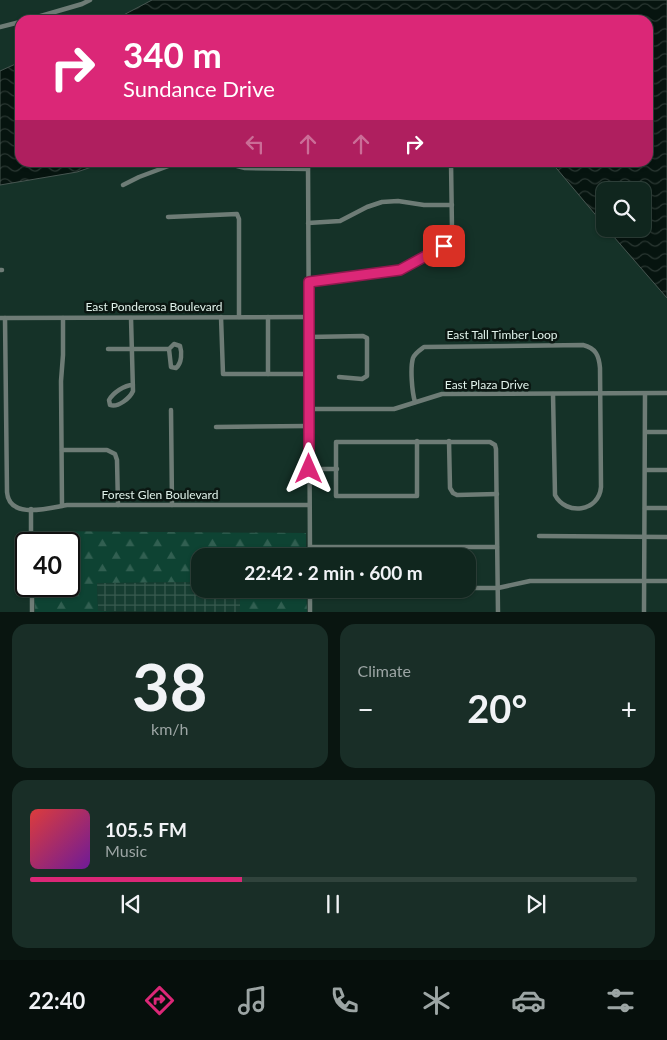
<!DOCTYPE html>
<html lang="en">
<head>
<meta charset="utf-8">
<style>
	:root { --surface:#10261e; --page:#192e27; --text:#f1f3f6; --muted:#9ca5a4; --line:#30433c; --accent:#db2777 }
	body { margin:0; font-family:Lato,sans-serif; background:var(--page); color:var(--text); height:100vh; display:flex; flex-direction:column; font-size:19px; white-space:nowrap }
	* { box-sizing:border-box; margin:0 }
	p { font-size:16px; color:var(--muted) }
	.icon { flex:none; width:28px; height:28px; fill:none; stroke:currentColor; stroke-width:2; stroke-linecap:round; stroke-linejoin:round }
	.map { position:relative; height:612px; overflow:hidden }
	.details { display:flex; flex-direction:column; gap:12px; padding:12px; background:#091510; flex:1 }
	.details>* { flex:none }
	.guide { position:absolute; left:15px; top:15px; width:638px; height:152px; border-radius:15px; box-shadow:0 1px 4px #0004,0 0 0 1px var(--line); background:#db2777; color:#fff; overflow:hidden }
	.fabs { position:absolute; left:596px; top:182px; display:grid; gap:10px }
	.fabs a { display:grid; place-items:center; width:55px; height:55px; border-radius:10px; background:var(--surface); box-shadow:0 1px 4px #0004,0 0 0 1px var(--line); font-size:25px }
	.speed { position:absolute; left:15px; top:532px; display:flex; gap:10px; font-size:25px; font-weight:700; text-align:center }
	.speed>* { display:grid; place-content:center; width:65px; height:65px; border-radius:50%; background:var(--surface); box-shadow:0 1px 4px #0004,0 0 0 1px var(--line); line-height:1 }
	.speed .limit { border:2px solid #111; border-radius:8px; background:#fff; color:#111 }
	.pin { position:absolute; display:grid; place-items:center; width:42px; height:42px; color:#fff; margin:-21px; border-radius:10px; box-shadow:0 2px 8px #0006 }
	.me { position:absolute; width:55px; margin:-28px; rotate:0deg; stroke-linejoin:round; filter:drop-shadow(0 0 4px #0008) }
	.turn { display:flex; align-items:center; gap:18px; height:105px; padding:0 25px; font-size:22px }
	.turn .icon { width:65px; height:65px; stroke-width:2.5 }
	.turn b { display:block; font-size:35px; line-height:42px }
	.lanes { display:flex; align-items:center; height:48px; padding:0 25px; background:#0003; justify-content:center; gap:25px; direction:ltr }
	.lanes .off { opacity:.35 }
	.big { font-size:38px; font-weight:700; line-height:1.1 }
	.details .widget { flex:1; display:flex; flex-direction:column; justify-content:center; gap:8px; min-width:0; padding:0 18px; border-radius:15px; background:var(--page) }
	.details .dial { align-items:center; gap:0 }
	.dial b { font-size:65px; line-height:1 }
	.song { display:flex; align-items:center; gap:15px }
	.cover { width:60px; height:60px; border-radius:8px; background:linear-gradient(135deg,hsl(0 70% 55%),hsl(280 70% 35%)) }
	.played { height:5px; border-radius:2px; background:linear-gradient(90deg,var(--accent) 35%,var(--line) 35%) }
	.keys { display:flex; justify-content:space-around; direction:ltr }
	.heat { display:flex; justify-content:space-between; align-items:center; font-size:28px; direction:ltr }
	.details .tiles { flex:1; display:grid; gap:12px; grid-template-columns:1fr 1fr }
	.widget:last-child { grid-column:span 2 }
	.trip { position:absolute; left:191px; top:548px; width:285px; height:50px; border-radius:15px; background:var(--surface); box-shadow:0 1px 4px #0004,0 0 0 1px var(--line); font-weight:700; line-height:50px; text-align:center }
	.tabs { display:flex; height:80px; justify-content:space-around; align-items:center; background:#060f0c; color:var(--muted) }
	.tabs .icon { width:35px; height:35px }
	.tabs .active { color:var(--accent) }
	.tabs b { font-size:22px; color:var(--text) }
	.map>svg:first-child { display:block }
</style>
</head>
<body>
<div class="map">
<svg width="667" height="613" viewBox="0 0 667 613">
	<defs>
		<pattern id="industrial-grid" width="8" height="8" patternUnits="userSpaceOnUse" patternTransform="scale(1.25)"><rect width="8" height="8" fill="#163d31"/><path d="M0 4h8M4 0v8" fill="none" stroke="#385a4f"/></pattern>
		<pattern id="forest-firs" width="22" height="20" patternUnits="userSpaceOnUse" patternTransform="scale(1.25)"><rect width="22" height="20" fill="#0e4333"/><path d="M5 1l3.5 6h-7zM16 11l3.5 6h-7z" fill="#315f51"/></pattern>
		<pattern id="water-waves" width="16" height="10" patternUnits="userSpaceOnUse" patternTransform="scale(1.25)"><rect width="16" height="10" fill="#06140f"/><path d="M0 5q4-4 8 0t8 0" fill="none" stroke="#2a3732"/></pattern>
	</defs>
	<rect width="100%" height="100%" fill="#153228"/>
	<path fill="url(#industrial-grid)" d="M 200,582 L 200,589 L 240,589 L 240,612 L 98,611 L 97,583 Z"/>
	<g fill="url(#forest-firs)">
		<path d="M 34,531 L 306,533 L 306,556 L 200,556 L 200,582 L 97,583 L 98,611 L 118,612 L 35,612 L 34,586 L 69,586 L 69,544 L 34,544 Z"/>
		<path d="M 240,589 L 306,589 L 307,612 L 240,612 Z"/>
	</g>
	<g fill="url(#water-waves)" stroke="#475651">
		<path d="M 152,0 L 667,0 L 667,298 L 607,229 L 642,229 L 642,191 L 605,191 L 605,226 L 552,163 L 648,162 L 648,20 L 502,20 L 491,18 L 387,18 L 383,20 L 114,20 Z"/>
		<path d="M 20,62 L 20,162 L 103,163 L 77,172 L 0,185 L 0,71 Z"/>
	</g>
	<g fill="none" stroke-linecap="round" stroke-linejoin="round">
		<g stroke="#6e7c76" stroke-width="4.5">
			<path d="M 27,20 L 82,4 L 90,0"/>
			<path d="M 0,27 L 20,22"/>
			<path d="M 234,162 L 237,166 L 245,168 L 308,169"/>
			<path d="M 308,162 L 310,556"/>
			<path d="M 308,164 L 325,162"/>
			<path d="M 123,185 L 139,177 L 179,162"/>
			<path d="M 168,217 L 237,214 L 239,219 L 239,317"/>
			<path d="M 308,223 L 340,221 L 367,207 L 382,202 L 398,201 L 424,205 L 452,205"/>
			<path d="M 443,246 L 453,256"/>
			<path d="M 0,270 L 2,270"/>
			<path d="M 309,282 L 400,270 L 443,246 L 450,236 L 452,229 L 451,162"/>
			<path d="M 221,317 L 223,374 L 309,374"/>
			<path d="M 268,317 L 268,374"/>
			<path d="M 0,318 L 308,317"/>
			<path d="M 5,318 L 7,492 C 9,520 49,508 67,505 L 309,505"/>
			<path d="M 131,318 L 133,391 C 130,398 118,408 110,405 L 109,400 C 113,393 124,385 133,385"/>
			<path d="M 309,337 L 363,336 L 367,338 L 367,376 L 362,379 L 339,377"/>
			<path d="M 108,349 L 169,349 L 174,344 L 180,346 C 182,352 182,363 176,368 L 171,367 L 169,349"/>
			<path d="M 415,402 C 412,392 410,368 413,358 C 415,353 420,350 424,347 L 583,345 C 596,348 599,356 600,368 L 601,487 C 599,512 566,516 555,495 L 553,394"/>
			<path d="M 309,409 L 394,409 L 442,394 L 667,393"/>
			<path d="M 171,410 L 172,505"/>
			<path d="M 216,427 L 309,426"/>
			<path d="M 646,432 L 667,432"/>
			<path d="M 417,441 L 417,496 L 336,496 L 336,442 L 490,442 L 495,445 L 496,449 L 498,613"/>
			<path d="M 449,441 L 450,488 L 453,493 L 457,495 L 497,494"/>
			<path d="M 62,450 L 107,450 L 115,454 L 117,460 L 118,505"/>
			<path d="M 309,469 L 337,469"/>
			<path d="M 646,470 L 667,470"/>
			<path d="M 62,506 L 61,381 L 63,355 L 63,318"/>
			<path d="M 645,508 L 667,508"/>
			<path d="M 31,509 L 31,544"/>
			<path d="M 539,536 L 667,537"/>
			<path d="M 310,547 L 497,547"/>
			<path d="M 32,586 L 32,613"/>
			<path d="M 468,588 L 498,588 L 530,581 L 667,581"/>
			<path d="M 310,589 L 310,613"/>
			<path d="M 644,613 L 645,394"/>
		</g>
	</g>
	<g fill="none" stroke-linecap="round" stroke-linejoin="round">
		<defs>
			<path id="route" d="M 309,469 L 309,282 L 400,270 L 444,246"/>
		</defs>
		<use href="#route" stroke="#8e194d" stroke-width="12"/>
		<use href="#route" stroke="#db2777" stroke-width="9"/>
	</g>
	<g text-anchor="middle" stroke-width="5" stroke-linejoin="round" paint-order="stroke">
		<g font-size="12" fill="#e0f1ea" stroke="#0b1712">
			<text x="154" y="311">East Ponderosa Boulevard</text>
			<text x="502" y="339">East Tall Timber Loop</text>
			<text x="487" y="389">East Plaza Drive</text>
			<text x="160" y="499">Forest Glen Boulevard</text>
		</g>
	</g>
</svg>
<div class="fabs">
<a><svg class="icon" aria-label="search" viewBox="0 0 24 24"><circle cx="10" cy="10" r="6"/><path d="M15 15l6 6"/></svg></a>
</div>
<div class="speed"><div class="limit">40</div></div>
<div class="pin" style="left:444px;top:246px;background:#d93025"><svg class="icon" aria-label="arrive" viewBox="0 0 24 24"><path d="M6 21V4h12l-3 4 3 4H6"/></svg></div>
<svg class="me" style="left:309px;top:469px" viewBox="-20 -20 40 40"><path d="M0-17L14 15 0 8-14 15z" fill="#db2777" stroke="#fff" stroke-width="4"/></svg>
<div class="trip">22:42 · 2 min · 600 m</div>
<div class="guide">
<div class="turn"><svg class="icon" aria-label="right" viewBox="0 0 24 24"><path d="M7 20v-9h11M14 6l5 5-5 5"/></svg><div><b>340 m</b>Sundance Drive</div></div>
<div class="lanes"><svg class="icon off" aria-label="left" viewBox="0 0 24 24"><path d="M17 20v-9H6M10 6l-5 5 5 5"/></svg><svg class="icon off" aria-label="ahead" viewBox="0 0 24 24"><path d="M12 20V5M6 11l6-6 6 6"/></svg><svg class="icon off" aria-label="ahead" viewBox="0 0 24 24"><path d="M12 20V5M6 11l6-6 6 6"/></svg><svg class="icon" aria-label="right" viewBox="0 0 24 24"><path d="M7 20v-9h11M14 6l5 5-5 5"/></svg></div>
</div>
</div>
<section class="details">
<div class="tiles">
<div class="widget dial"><b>38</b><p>km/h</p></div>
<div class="widget"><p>Climate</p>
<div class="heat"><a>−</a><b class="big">20°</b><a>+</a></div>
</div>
<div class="widget">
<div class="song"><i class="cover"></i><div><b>105.5 FM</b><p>Music</p></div></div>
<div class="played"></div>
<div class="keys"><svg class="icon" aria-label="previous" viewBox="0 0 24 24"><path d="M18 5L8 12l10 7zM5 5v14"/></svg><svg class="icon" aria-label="pause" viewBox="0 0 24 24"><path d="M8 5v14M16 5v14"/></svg><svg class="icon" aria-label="next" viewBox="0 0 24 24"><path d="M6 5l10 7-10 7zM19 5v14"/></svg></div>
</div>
</div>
</section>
<nav class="tabs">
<b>22:40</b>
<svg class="icon active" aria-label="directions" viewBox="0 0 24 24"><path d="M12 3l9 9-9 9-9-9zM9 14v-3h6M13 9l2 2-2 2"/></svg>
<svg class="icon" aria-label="music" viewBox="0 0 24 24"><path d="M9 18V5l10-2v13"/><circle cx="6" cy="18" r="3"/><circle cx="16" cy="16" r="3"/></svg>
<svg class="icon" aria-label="phone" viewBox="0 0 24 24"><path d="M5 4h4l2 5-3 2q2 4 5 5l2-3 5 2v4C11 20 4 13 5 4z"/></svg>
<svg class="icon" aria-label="climate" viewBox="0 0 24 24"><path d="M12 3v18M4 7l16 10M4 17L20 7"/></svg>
<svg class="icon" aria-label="car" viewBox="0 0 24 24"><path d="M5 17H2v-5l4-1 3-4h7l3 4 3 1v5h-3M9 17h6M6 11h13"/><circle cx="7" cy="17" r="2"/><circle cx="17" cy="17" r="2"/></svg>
<svg class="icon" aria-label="filters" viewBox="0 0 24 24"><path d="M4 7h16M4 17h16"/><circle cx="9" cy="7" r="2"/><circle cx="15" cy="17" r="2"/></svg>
</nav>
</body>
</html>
